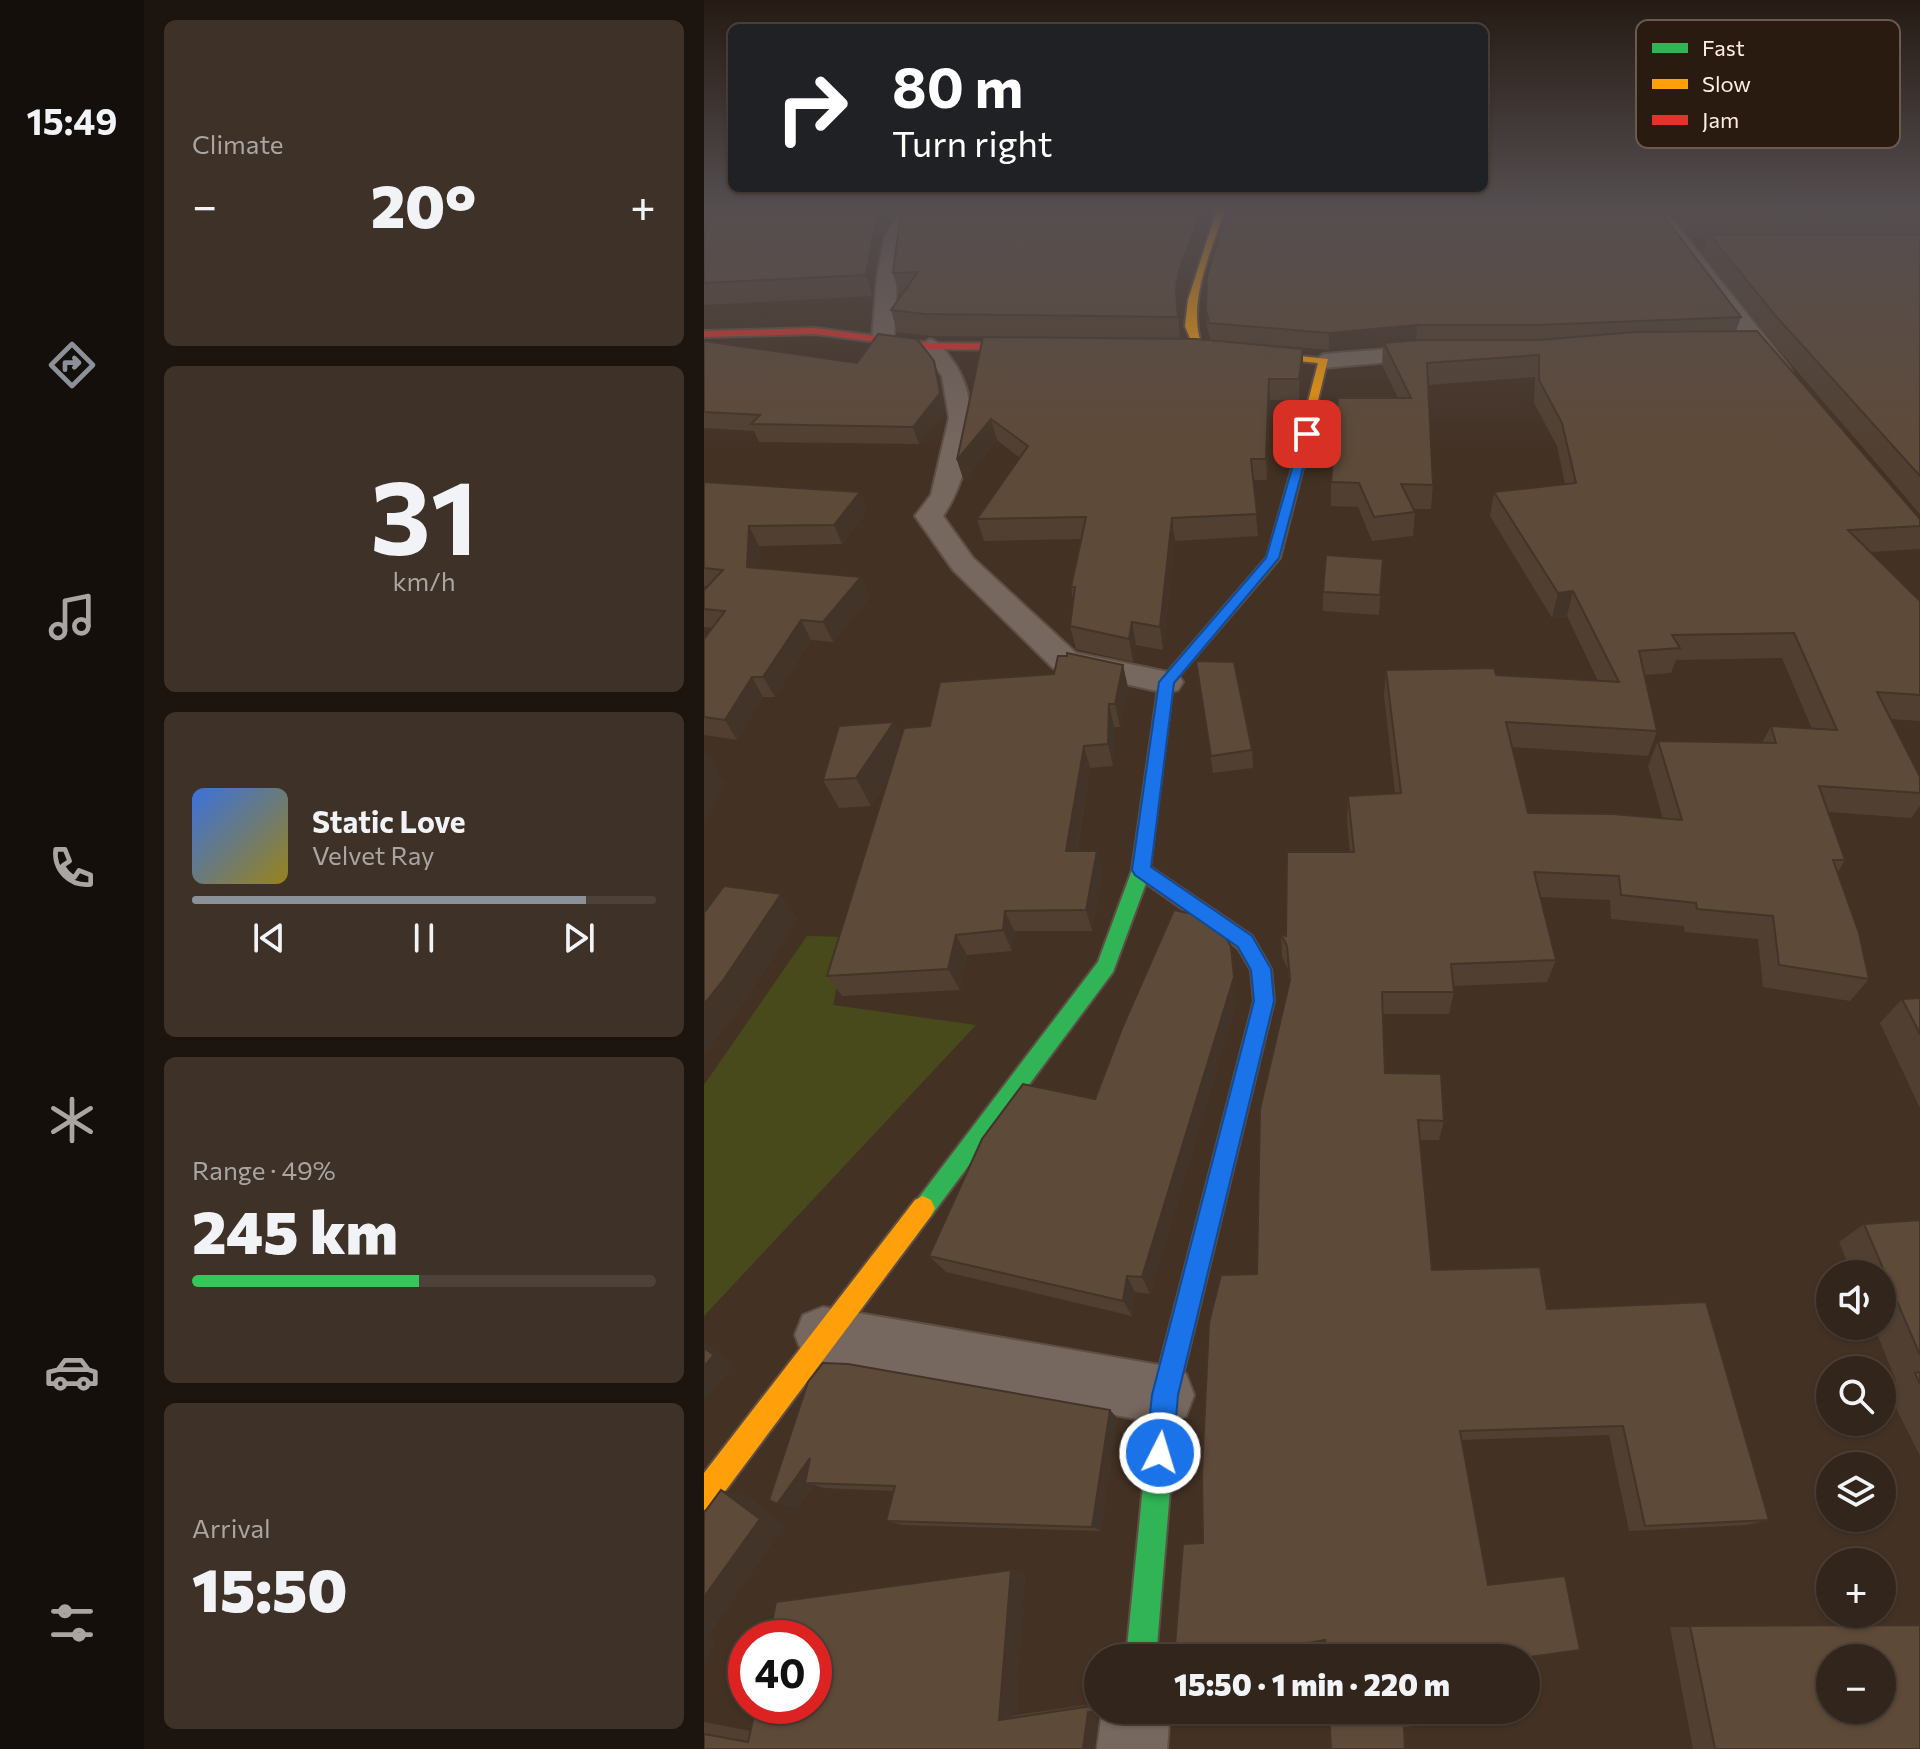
<!DOCTYPE html>
<html lang="en">
<head>
<meta charset="utf-8">
<style>
	:root { --surface:#32251b; --page:#3d3128; --text:#f1f3f6; --muted:#a8a5a3; --line:#4d423a; --accent:#8c9099 }
	body { margin:0; font-family:Commissioner,sans-serif; background:var(--page); color:var(--text); height:100vh; display:flex; flex-direction:column; font-size:30px; white-space:nowrap }
	* { box-sizing:border-box; margin:0 }
	p { font-size:26px; color:var(--muted) }
	.icon { flex:none; width:44px; height:44px; fill:none; stroke:currentColor; stroke-width:2; stroke-linecap:round; stroke-linejoin:round }
	.map { position:relative; flex:1; overflow:hidden }
	.panel { display:flex; flex-direction:column; gap:20px; padding:20px; background:#1c140f; width:560px }
	.panel>* { flex:none }
	.top-card { position:absolute; left:24px; top:24px; width:760px; height:168px; border-radius:12px; box-shadow:0 2px 6px #0004,0 0 0 2px var(--line); background:#202124; color:#fff; overflow:hidden }
	.tools { position:absolute; left:1112px; top:1260px; display:grid; gap:16px }
	.tools a { display:grid; place-items:center; width:80px; height:80px; border-radius:50%; background:var(--surface); box-shadow:0 2px 6px #0004,0 0 0 2px var(--line); font-size:40px }
	.speed { position:absolute; left:24px; top:1620px; display:flex; gap:16px; font-size:40px; font-weight:700; text-align:center }
	.speed>* { display:grid; place-content:center; width:104px; height:104px; border-radius:50%; background:var(--surface); box-shadow:0 2px 6px #0004,0 0 0 2px var(--line); line-height:1 }
	.speed .limit { border:12px solid #d22; background:#fff; color:#111 }
	.pin { position:absolute; display:grid; place-items:center; width:68px; height:68px; color:#fff; margin:-34px; border-radius:16px; box-shadow:0 4px 12px #0006 }
	.me { position:absolute; width:88px; margin:-44px; rotate:5deg; stroke-linejoin:round; filter:drop-shadow(0 0 6px #0008) }
	.turn { display:flex; align-items:center; gap:28px; height:168px; padding:0 32px; font-size:36px }
	.turn .icon { width:104px; height:104px; stroke-width:2.5 }
	.turn b { display:block; font-size:56px; line-height:68px }
	.big { font-size:60px; font-weight:800; line-height:1.1 }
	.panel .tile { flex:1; display:flex; flex-direction:column; justify-content:center; gap:12px; min-width:0; padding:0 28px; border-radius:12px; background:var(--page) }
	.panel .dial { align-items:center; gap:0 }
	.dial b { font-size:104px; line-height:1 }
	.song { display:flex; align-items:center; gap:24px }
	.cover { width:96px; height:96px; border-radius:12px; background:linear-gradient(135deg,hsl(220 70% 55%),hsl(50 70% 35%)) }
	.played { height:8px; border-radius:4px; background:linear-gradient(90deg,var(--accent) 85%,var(--line) 85%) }
	.keys { display:flex; justify-content:space-around; direction:ltr }
	.heat { display:flex; justify-content:space-between; align-items:center; font-size:44px; direction:ltr }
	.charge { height:12px; border-radius:6px; background:linear-gradient(90deg,#34c759 49%,var(--line) 0) }
	.trip { position:absolute; left:380px; top:1644px; width:456px; height:80px; border-radius:40px; background:var(--surface); box-shadow:0 2px 6px #0004,0 0 0 2px var(--line); font-weight:800; line-height:80px; text-align:center }
	main { display:flex; flex:1; min-height:0 }
	.tabs { display:flex; flex-direction:column; width:144px; justify-content:space-around; align-items:center; background:#140f0b; color:var(--muted) }
	.tabs .icon { width:56px; height:56px }
	.tabs .on { color:var(--accent) }
	.tabs b { font-size:36px; color:var(--text) }
	.map>svg:first-child { display:block }
</style>
</head>
<body>
<main>
<nav class="tabs">
<b>15:49</b>
<svg class="icon on" aria-label="directions" viewBox="0 0 24 24"><path d="M12 3l9 9-9 9-9-9zM9 14v-3h6M13 9l2 2-2 2"/></svg>
<svg class="icon" aria-label="music" viewBox="0 0 24 24"><path d="M9 18V5l10-2v13"/><circle cx="6" cy="18" r="3"/><circle cx="16" cy="16" r="3"/></svg>
<svg class="icon" aria-label="phone" viewBox="0 0 24 24"><path d="M5 4h4l2 5-3 2q2 4 5 5l2-3 5 2v4C11 20 4 13 5 4z"/></svg>
<svg class="icon" aria-label="climate" viewBox="0 0 24 24"><path d="M12 3v18M4 7l16 10M4 17L20 7"/></svg>
<svg class="icon" aria-label="car" viewBox="0 0 24 24"><path d="M5 17H2v-5l4-1 3-4h7l3 4 3 1v5h-3M9 17h6M6 11h13"/><circle cx="7" cy="17" r="2"/><circle cx="17" cy="17" r="2"/></svg>
<svg class="icon" aria-label="filters" viewBox="0 0 24 24"><path d="M4 7h16M4 17h16"/><circle cx="9" cy="7" r="2"/><circle cx="15" cy="17" r="2"/></svg>
</nav>
<section class="panel">
<div class="tile"><p>Climate</p>
<div class="heat"><a>−</a><b class="big">20°</b><a>+</a></div>
</div>
<div class="tile dial"><b>31</b><p>km/h</p></div>
<div class="tile">
<div class="song"><i class="cover"></i><div><b>Static Love</b><p>Velvet Ray</p></div></div>
<div class="played"></div>
<div class="keys"><svg class="icon" aria-label="previous" viewBox="0 0 24 24"><path d="M18 5L8 12l10 7zM5 5v14"/></svg><svg class="icon" aria-label="pause" viewBox="0 0 24 24"><path d="M8 5v14M16 5v14"/></svg><svg class="icon" aria-label="next" viewBox="0 0 24 24"><path d="M6 5l10 7-10 7zM19 5v14"/></svg></div>
</div>
<div class="tile"><p>Range · 49%</p><b class="big">245 km</b><div class="charge"></div></div>
<div class="tile"><p>Arrival</p><b class="big">15:50</b></div>
</section>
<div class="map">
<svg width="1216" height="1749" viewBox="0 0 1216 1749">
	<rect width="100%" height="100%" fill="#433124"/>
	<path fill="#484a1c" d="M 103,936 L 143,937 L 129,1005 L 272,1025 L 0,1316 L 0,1085 Z"/>
	<g fill="none" stroke-linecap="round" stroke-linejoin="round">
		<defs>
			<g id="street">
				<path d="M 201,206 L 218,206 L 199,236 L 193,276 L 190,340 L 179,346 L 168,340 L 173,276 L 181,236 Z"/>
				<path d="M 941,206 L 958,206 L 1085,367 L 1088,372 L 1085,377 L 1069,377 Z"/>
				<path d="M 226,339 C 237,342 241,351 248,360 C 280,401 267,475 239,516 L 269,558 L 372,653 L 474,674 L 479,682 L 474,690 L 462,693 L 349,668 L 249,570 L 211,516 L 227,495 L 245,418 L 238,376 L 215,346 Z"/>
				<path d="M 731,345 L 742,352 L 739,357 L 620,368 L 609,361 L 620,354 Z"/>
				<path d="M 119,1307 L 461,1366 L 482,1374 L 490,1395 L 482,1416 L 461,1424 L 119,1363 L 99,1355 L 91,1335 L 99,1315 Z"/>
				<path d="M 398,1710 L 466,1710 L 463,1749 L 393,1749 Z"/>
			</g>
			<path id="fast" d="M 591,458 L 601,460 L 576,558 L 469,683 L 446,867 L 548,936 L 567,969 L 570,1001 L 474,1395 L 452,1658 L 422,1658 L 448,1395 L 550,1001 L 547,970 L 534,948 L 442,883 L 409,972 L 227,1216 L 219,1220 L 211,1216 L 207,1208 L 394,962 L 428,870 L 455,682 L 563,557 Z"/>
			<g id="slow">
				<path d="M 514,206 L 522,206 C 508,250 482,302 498,346 L 624,359 L 599,462 L 589,460 L 614,363 L 491,351 L 481,326 L 484,300 Z"/>
				<path d="M 219,1196 L 227,1200 L 231,1208 L 227,1216 L 10,1506 L 0,1510 L 0,1473 L 211,1200 Z"/>
			</g>
			<path id="jam" d="M 111,328 L 226,343 L 336,344 L 341,347 L 336,350 L 226,349 L 111,334 L 0,337 L 0,331 Z"/>
		</defs>
		<use href="#street" stroke="#5e4f46" stroke-width="4"/>
		<use href="#fast" stroke="#5e4f46" stroke-width="4"/>
		<use href="#slow" stroke="#5e4f46" stroke-width="4"/>
		<use href="#jam" stroke="#5e4f46" stroke-width="4"/>
		<use href="#street" fill="#77685f" fill-rule="evenodd"/>
		<use href="#fast" fill="#30b455" fill-rule="evenodd"/>
		<use href="#slow" fill="#ff9f0a" fill-rule="evenodd"/>
		<use href="#jam" fill="#e5322d" fill-rule="evenodd"/>
	</g>
	<g fill="#514031" fill-rule="evenodd">
		<path d="M 0,206 L 178,234 L 168,296 L 0,305 Z"/>
		<path d="M 204,206 L 477,291 L 474,310 L 476,339 L 599,369 L 595,400 L 566,400 L 563,480 L 549,480 L 554,536 L 471,541 L 459,650 L 432,645 L 429,662 L 372,649 L 366,626 L 369,599 L 367,587 L 377,539 L 280,541 L 273,519 L 316,458 L 293,440 L 260,481 L 253,460 L 313,337 L 226,336 L 193,332 L 187,310 L 198,294 L 195,294 L 189,273 Z"/>
		<path d="M 961,206 L 1216,206 L 1216,514 L 1063,336 L 999,254 L 1004,237 L 986,237 Z"/>
		<path d="M 502,310 L 1037,317 L 1032,331 L 1216,519 L 1216,549 L 1167,552 L 1216,601 L 1216,721 L 1186,719 L 1216,777 L 1216,806 L 1207,818 L 1125,812 L 1141,860 L 1134,872 L 1165,979 L 1146,1001 L 1059,987 L 1054,939 L 981,932 L 980,926 L 907,919 L 906,900 L 836,897 L 852,960 L 843,982 L 749,986 L 750,992 L 745,1014 L 679,1014 L 681,1073 L 740,1121 L 735,1140 L 716,1140 L 728,1270 L 843,1309 L 1065,1520 L 1043,1525 L 925,1531 L 905,1435 L 758,1440 L 784,1585 L 819,1658 L 621,1658 L 620,1640 L 499,1543 L 553,1274 L 585,983 L 584,969 L 578,957 L 577,934 L 582,936 L 646,852 L 643,820 L 644,796 L 691,793 L 680,695 L 682,670 L 894,681 L 863,616 L 848,618 L 786,516 L 790,492 L 861,484 L 853,446 L 830,403 L 831,377 L 724,385 L 729,485 L 727,509 L 709,509 L 711,512 L 709,536 L 668,541 L 654,507 L 627,506 L 627,482 L 694,398 L 678,365 L 679,345 L 625,350 L 506,340 L 503,326 ZM 1078,658 L 1108,729 L 1067,726 L 1058,743 L 954,741 L 944,766 L 959,819 L 824,813 L 808,747 L 944,756 L 953,731 L 941,675 L 967,673 L 972,660 Z"/>
		<path d="M 0,341 L 153,363 L 230,361 L 235,377 L 241,410 L 215,444 L 55,442 L 50,431 L 0,428 Z"/>
		<path d="M 0,482 L 156,492 L 163,511 L 138,544 L 55,546 L 54,568 L 157,577 L 166,597 L 129,642 L 107,640 L 71,697 L 59,697 L 33,740 L 0,735 L 0,639 L 8,628 L 0,627 L 0,590 L 3,586 L 0,586 Z"/>
		<path d="M 679,559 L 675,615 L 619,611 L 619,592 Z"/>
		<path d="M 492,661 L 548,750 L 549,768 L 509,773 Z"/>
		<path d="M 419,665 L 424,688 L 416,727 L 410,727 L 409,766 L 386,768 L 373,851 L 393,851 L 399,873 L 388,931 L 310,931 L 308,951 L 263,955 L 256,990 L 138,996 L 123,976 L 184,780 L 167,806 L 135,808 L 119,780 L 197,738 L 350,674 Z"/>
		<path d="M 1216,998 L 1216,1108 L 1176,1023 L 1198,999 Z"/>
		<path d="M 533,1001 L 446,1294 L 431,1292 L 428,1316 L 242,1272 L 225,1256 L 391,1099 Z"/>
		<path d="M 1216,1220 L 1216,1456 L 1181,1386 L 1192,1381 L 1170,1326 L 1178,1326 L 1178,1274 L 1148,1274 L 1135,1242 L 1160,1224 Z"/>
		<path d="M 104,1382 L 406,1410 L 413,1418 L 397,1531 L 199,1525 L 182,1521 L 190,1491 L 120,1488 L 110,1485 L 93,1509 Z"/>
		<path d="M 307,1570 L 321,1573 L 312,1715 L 394,1703 L 394,1710 L 456,1710 L 454,1711 L 396,1712 L 391,1749 L 0,1749 L 0,1722 L 47,1731 Z"/>
		<path d="M 1216,1625 L 1216,1749 L 989,1749 L 966,1627 Z"/>
	</g>
	<g fill="#423428">
		<path d="M 0,206 L 16,206 L 0,218 Z"/>
		<path d="M 179,206 L 197,206 L 178,234 L 168,296 L 162,275 L 173,215 Z"/>
		<path d="M 499,206 L 508,206 L 477,291 L 474,310 L 476,339 L 472,289 L 475,271 Z"/>
		<path d="M 713,325 L 712,342 L 625,350 L 625,333 Z"/>
		<path d="M 599,349 L 599,369 L 595,400 L 595,379 Z"/>
		<path d="M 230,361 L 235,377 L 241,410 L 215,444 L 209,427 Z"/>
		<path d="M 565,379 L 566,400 L 563,480 L 562,459 Z"/>
		<path d="M 287,419 L 293,440 L 260,481 L 253,460 Z"/>
		<path d="M 156,492 L 163,511 L 138,544 L 130,525 Z"/>
		<path d="M 468,518 L 471,541 L 459,650 L 456,627 Z"/>
		<path d="M 45,526 L 55,546 L 53,587 L 43,567 Z"/>
		<path d="M 157,577 L 166,597 L 129,642 L 119,622 Z"/>
		<path d="M 869,591 L 863,616 L 848,618 L 854,593 Z"/>
		<path d="M 97,620 L 107,640 L 71,697 L 59,677 Z"/>
		<path d="M 428,622 L 432,645 L 429,662 L 425,639 Z"/>
		<path d="M 419,665 L 424,688 L 416,727 L 411,704 Z"/>
		<path d="M 48,677 L 59,697 L 33,740 L 21,720 Z"/>
		<path d="M 405,704 L 410,727 L 409,766 L 404,744 Z"/>
		<path d="M 190,722 L 203,751 L 167,806 L 152,778 Z"/>
		<path d="M 380,746 L 386,768 L 369,873 L 362,851 Z"/>
		<path d="M 0,749 L 15,771 L 14,773 L 21,783 L 0,824 Z"/>
		<path d="M 393,851 L 399,873 L 388,931 L 382,910 Z"/>
		<path d="M 77,894 L 95,919 L 41,1002 L 0,1056 L 0,1004 Z"/>
		<path d="M 301,911 L 310,931 L 308,951 L 299,930 Z"/>
		<path d="M 252,935 L 263,955 L 256,990 L 244,969 Z"/>
		<path d="M 527,947 L 533,1001 L 446,1294 L 438,1277 Z"/>
		<path d="M 423,1276 L 431,1292 L 428,1316 L 419,1301 Z"/>
		<path d="M 0,1342 L 31,1364 L 0,1401 Z"/>
		<path d="M 406,1410 L 413,1418 L 397,1531 L 388,1527 Z"/>
		<path d="M 106,1458 L 101,1483 L 110,1485 L 93,1509 L 73,1504 Z"/>
		<path d="M 17,1490 L 45,1497 L 82,1525 L 3,1638 L 12,1641 L 0,1667 L 0,1597 Z"/>
		<path d="M 307,1570 L 321,1573 L 312,1715 L 295,1720 Z"/>
		<path d="M 396,1710 L 391,1749 L 379,1749 L 384,1712 Z"/>
	</g>
	<g fill="#5e4a39" stroke="#423428" stroke-width="2" fill-rule="evenodd">
		<path d="M 9,206 L 179,206 L 173,215 L 162,275 L 0,283 L 0,213 Z"/>
		<path d="M 204,206 L 499,206 L 475,271 L 472,289 L 474,317 L 220,314 L 187,310 L 214,272 L 189,273 L 196,218 Z"/>
		<path d="M 952,206 L 1037,317 L 834,325 L 713,325 L 625,333 L 505,323 L 502,310 L 503,276 L 524,207 Z"/>
		<path d="M 981,206 L 1216,206 L 1216,220 L 991,218 Z"/>
		<path d="M 1005,234 L 1216,235 L 1216,476 L 1071,315 Z"/>
		<path d="M 1053,331 L 1216,519 L 1216,526 L 1144,530 L 1216,601 L 1216,695 L 1173,692 L 1216,777 L 1216,793 L 1115,786 L 1141,860 L 1129,860 L 1155,933 L 1165,979 L 1075,965 L 1069,916 L 993,909 L 992,903 L 917,895 L 915,876 L 830,872 L 852,960 L 747,964 L 750,992 L 678,992 L 681,1073 L 737,1074 L 740,1121 L 714,1120 L 728,1270 L 836,1267 L 843,1309 L 1002,1302 L 1065,1520 L 941,1526 L 919,1426 L 756,1431 L 784,1585 L 861,1576 L 876,1650 L 819,1658 L 622,1658 L 621,1640 L 522,1658 L 470,1658 L 479,1544 L 499,1543 L 498,1473 L 505,1323 L 517,1275 L 553,1274 L 556,1109 L 586,980 L 583,946 L 577,934 L 582,936 L 583,852 L 650,852 L 644,796 L 697,793 L 682,670 L 790,668 L 792,675 L 915,682 L 869,591 L 854,593 L 790,492 L 872,483 L 858,423 L 835,380 L 835,355 L 723,363 L 729,485 L 697,484 L 711,512 L 670,517 L 655,483 L 627,482 L 634,398 L 707,398 L 680,343 L 714,340 L 835,340 L 931,332 ZM 1090,633 L 1133,730 L 1067,726 L 1072,743 L 954,741 L 978,820 L 909,814 L 824,813 L 802,722 L 953,731 L 935,651 L 976,648 L 968,635 Z"/>
		<path d="M 174,334 L 213,339 L 230,361 L 236,393 L 209,427 L 47,424 L 56,415 L 0,412 L 0,341 L 153,363 Z"/>
		<path d="M 279,337 L 492,339 L 599,349 L 595,379 L 565,379 L 562,459 L 547,459 L 553,514 L 468,518 L 456,627 L 428,622 L 425,639 L 366,626 L 371,587 L 367,587 L 382,517 L 273,519 L 324,446 L 287,419 L 253,460 Z"/>
		<path d="M 0,482 L 156,492 L 130,525 L 45,526 L 43,567 L 157,577 L 119,622 L 97,620 L 59,677 L 48,677 L 21,720 L 0,717 L 0,639 L 21,611 L 0,609 L 0,590 L 19,570 L 0,568 Z"/>
		<path d="M 622,555 L 679,559 L 676,595 L 619,592 Z"/>
		<path d="M 363,653 L 419,665 L 411,704 L 405,704 L 404,744 L 380,746 L 362,851 L 393,851 L 382,910 L 301,911 L 299,930 L 252,935 L 244,969 L 123,976 L 200,728 L 226,726 L 236,682 L 350,674 L 354,656 L 363,656 Z"/>
		<path d="M 492,661 L 530,662 L 548,750 L 507,756 Z"/>
		<path d="M 190,722 L 152,778 L 119,780 L 135,726 Z"/>
		<path d="M 20,886 L 77,894 L 20,979 L 0,1004 L 0,913 Z"/>
		<path d="M 470,910 L 494,915 L 520,933 L 527,947 L 530,977 L 438,1277 L 423,1276 L 419,1301 L 225,1256 L 278,1139 L 319,1084 L 391,1099 L 419,1026 Z"/>
		<path d="M 1216,998 L 1216,1034 L 1198,999 Z"/>
		<path d="M 1216,1220 L 1216,1355 L 1160,1224 Z"/>
		<path d="M 0,1348 L 10,1355 L 0,1366 Z"/>
		<path d="M 119,1363 L 144,1364 L 406,1410 L 388,1527 L 182,1521 L 191,1486 L 101,1483 L 106,1458 L 73,1504 L 65,1500 L 104,1382 Z"/>
		<path d="M 1216,1372 L 1216,1384 L 1211,1373 Z"/>
		<path d="M 17,1490 L 56,1519 L 0,1597 L 0,1513 Z"/>
		<path d="M 307,1570 L 295,1720 L 394,1705 L 394,1710 L 454,1710 L 454,1711 L 384,1712 L 379,1749 L 0,1749 L 0,1734 L 44,1742 L 52,1706 L 110,1706 L 110,1638 L 65,1638 L 72,1602 Z"/>
		<path d="M 1216,1625 L 1216,1749 L 1011,1749 L 986,1626 ZM 1126,1658 L 1178,1658 L 1178,1710 L 1126,1710 Z"/>
		<path d="M 625,1710 L 718,1710 L 719,1726 L 700,1728 L 701,1749 L 627,1749 Z"/>
	</g>
	<linearGradient id="sky" x2="0" y2="1"><stop stop-color="#251b14"/><stop offset="0.46" stop-color="#554e50"/><stop offset="1" stop-color="#554e50" stop-opacity="0"/></linearGradient>
	<rect width="1216" height="451" fill="url(#sky)"/>
	<path fill="#1a73e8" stroke="#114b97" stroke-width="2" d="M 599,431 L 608,434 L 575,558 L 470,683 L 447,867 L 548,936 L 567,969 L 570,1001 L 474,1395 L 469,1453 L 465,1462 L 456,1466 L 446,1462 L 442,1453 L 448,1395 L 550,1001 L 547,970 L 534,947 L 431,875 L 428,870 L 455,682 L 562,558 Z"/>
	<rect x="932" y="20" width="264" height="128" rx="12" fill="#2a1b11" stroke="#6a5a50" stroke-width="2"/>
	<rect x="948" y="43" width="36" height="10" fill="#30b455"/>
	<rect x="948" y="79" width="36" height="10" fill="#ff9f0a"/>
	<rect x="948" y="115" width="36" height="10" fill="#e5322d"/>
	<g font-size="22" fill="#ffede2">
		<text x="998" y="56">Fast</text>
		<text x="998" y="92">Slow</text>
		<text x="998" y="128">Jam</text>
	</g>
</svg>
<div class="tools">
<a><svg class="icon" aria-label="sound" viewBox="0 0 24 24"><path d="M4 9h4l5-4v14l-5-4H4zM17 9q2 3 0 6"/></svg></a>
<a><svg class="icon" aria-label="search" viewBox="0 0 24 24"><circle cx="10" cy="10" r="6"/><path d="M15 15l6 6"/></svg></a>
<a><svg class="icon" aria-label="layers" viewBox="0 0 24 24"><path d="M12 4l9 5-9 5-9-5zM3 14l9 5 9-5"/></svg></a>
<a>+</a>
<a>−</a>
</div>
<div class="speed"><div class="limit">40</div></div>
<div class="pin" style="left:603px;top:434px;background:#d93025"><svg class="icon" aria-label="arrive" viewBox="0 0 24 24"><path d="M6 21V4h12l-3 4 3 4H6"/></svg></div>
<svg class="me" style="left:456px;top:1453px" viewBox="-20 -20 40 40"><circle r="17" fill="#1a73e8" stroke="#fff" stroke-width="3"/><path d="M0-11L8 9 0 5-8 9z" fill="#fff"/></svg>
<div class="trip">15:50 · 1 min · 220 m</div>
<div class="top-card">
<div class="turn"><svg class="icon" aria-label="right" viewBox="0 0 24 24"><path d="M7 20v-9h11M14 6l5 5-5 5"/></svg><div><b>80 m</b>Turn right</div></div>
</div>
</div>
</main>
</body>
</html>
